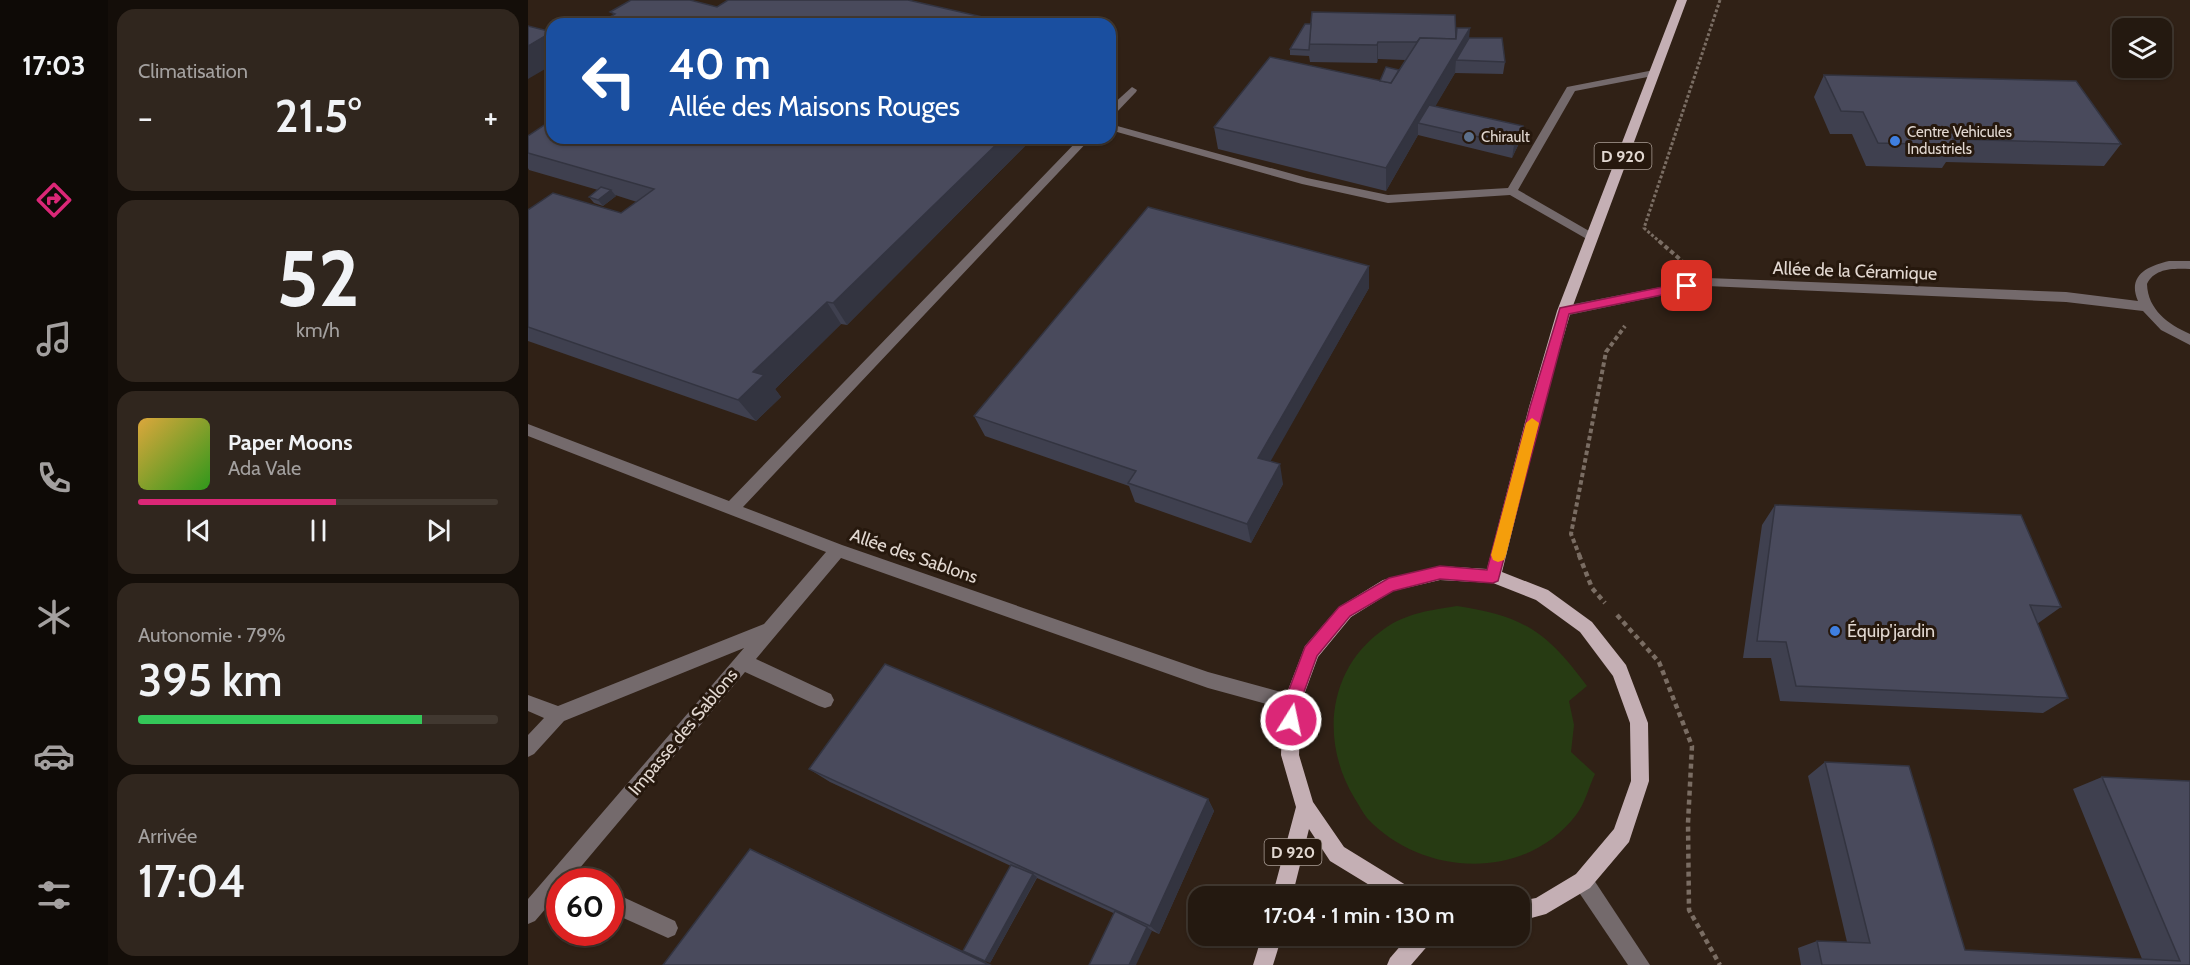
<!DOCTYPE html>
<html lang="fr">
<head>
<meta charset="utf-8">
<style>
	:root { --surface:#241910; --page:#30261e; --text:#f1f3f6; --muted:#a3a09f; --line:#413830; --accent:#db2777 }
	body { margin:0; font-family:Cabin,sans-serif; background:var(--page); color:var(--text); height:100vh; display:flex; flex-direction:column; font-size:22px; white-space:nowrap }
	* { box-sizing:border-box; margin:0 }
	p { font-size:20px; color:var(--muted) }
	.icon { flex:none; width:33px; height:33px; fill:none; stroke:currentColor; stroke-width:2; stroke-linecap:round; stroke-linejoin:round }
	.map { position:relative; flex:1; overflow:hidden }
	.drawer { display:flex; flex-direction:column; gap:9px; padding:9px; background:#140e09; width:420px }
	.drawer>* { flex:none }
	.guide { position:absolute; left:18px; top:18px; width:570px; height:126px; border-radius:18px; box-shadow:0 2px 4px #0004,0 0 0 2px var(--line); background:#1a4fa0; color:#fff; overflow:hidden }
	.tools { position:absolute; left:1584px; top:18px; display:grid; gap:12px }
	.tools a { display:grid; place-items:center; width:60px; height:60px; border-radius:12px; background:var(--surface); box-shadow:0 2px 4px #0004,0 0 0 2px var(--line); font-size:30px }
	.speed { position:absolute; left:18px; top:868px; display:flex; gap:12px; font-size:30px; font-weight:700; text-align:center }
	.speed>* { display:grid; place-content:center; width:78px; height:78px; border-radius:50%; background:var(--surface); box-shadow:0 2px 4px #0004,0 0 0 2px var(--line); line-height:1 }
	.speed .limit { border:9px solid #d22; background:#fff; color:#111 }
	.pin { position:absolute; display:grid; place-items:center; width:51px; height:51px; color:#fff; margin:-26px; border-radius:12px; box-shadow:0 3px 9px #0006 }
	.me { position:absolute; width:66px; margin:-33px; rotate:10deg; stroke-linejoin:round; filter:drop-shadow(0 0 4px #0008) }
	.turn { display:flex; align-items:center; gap:21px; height:126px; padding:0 24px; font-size:27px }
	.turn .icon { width:78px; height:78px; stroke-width:2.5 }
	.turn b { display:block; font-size:42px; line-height:51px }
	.big { font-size:45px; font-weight:600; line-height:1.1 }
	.drawer .tile { flex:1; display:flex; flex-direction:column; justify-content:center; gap:9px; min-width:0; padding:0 21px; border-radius:18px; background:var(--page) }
	.drawer .dial { align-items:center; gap:0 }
	.dial b { font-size:78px; line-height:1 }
	.song { display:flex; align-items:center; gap:18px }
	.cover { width:72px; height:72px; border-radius:9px; background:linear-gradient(135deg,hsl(40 70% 55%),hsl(110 70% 35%)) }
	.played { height:6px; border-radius:3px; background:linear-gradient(90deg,var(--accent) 55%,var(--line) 55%) }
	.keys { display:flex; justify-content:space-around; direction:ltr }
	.heat { display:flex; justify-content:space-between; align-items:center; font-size:33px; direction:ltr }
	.charge { height:9px; border-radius:4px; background:linear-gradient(90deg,#34c759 79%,var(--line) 0) }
	.trip { position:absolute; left:660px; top:886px; width:342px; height:60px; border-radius:18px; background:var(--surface); box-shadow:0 2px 4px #0004,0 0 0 2px var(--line); font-weight:600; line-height:60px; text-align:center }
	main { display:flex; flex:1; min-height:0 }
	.tab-bar { display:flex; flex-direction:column; width:108px; justify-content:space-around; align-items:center; background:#0e0a06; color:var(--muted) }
	.tab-bar .icon { width:42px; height:42px }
	.tab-bar .active { color:var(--accent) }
	.tab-bar b { font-size:27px; color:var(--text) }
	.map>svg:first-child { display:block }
</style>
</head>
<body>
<main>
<nav class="tab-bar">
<b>17:03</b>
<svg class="icon active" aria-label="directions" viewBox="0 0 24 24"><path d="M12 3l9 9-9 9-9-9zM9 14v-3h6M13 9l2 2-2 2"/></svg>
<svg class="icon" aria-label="music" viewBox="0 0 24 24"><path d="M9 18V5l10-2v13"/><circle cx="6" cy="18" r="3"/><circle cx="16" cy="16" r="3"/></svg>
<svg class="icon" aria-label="phone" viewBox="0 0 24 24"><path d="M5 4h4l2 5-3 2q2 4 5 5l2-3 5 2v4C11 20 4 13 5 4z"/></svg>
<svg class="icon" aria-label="climate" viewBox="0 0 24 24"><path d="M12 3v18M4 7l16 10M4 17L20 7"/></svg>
<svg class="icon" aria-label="car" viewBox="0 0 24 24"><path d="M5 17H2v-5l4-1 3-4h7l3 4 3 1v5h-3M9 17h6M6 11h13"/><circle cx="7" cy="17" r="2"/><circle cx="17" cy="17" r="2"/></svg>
<svg class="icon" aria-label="filters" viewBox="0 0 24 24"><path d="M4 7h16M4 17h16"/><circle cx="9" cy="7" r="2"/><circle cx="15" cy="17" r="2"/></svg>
</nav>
<section class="drawer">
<div class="tile"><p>Climatisation</p>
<div class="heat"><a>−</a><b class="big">21.5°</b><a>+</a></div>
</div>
<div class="tile dial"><b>52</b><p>km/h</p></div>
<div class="tile">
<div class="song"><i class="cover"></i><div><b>Paper Moons</b><p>Ada Vale</p></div></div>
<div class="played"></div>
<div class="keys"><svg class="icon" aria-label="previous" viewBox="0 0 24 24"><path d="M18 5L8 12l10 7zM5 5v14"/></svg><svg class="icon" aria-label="pause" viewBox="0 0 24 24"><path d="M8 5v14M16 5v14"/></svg><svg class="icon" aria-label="next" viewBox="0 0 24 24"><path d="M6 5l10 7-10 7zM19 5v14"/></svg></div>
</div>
<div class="tile"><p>Autonomie · 79%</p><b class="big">395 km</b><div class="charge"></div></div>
<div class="tile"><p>Arrivée</p><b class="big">17:04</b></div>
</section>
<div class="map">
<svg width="1662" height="965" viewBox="0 0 1662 965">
	<rect width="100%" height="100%" fill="#302116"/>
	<path fill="#273b13" d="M 929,606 C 996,616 1019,632 1059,686 L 1041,701 L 1046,725 L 1043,752 L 1067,774 C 1061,786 1057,804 1048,815 C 997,882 894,877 839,818 C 835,813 831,805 827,799 C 792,742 799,669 856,629 C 878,613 904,610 929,606 Z"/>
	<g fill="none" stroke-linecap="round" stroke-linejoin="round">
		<path stroke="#7a6d63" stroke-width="3" stroke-dasharray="3 2" stroke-linecap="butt" d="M 1133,243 L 1116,228 L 1192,0"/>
		<g stroke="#7a6d63" stroke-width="4" stroke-dasharray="4.5 3" stroke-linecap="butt">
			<path d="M 1131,241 L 1154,261"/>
			<path d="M 1052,557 L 1043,534 L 1078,352 L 1097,326"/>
		</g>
		<g stroke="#7a6d63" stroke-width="4.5" stroke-dasharray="5 4" stroke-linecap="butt">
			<path d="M 1051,555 L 1064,588 L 1077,603"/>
			<path d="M 1089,615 L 1131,662 L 1164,746 L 1160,823 L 1161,910 L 1192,965"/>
		</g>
		<g fill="#746a6c" fill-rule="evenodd">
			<path d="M 1126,70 L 1131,73 L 1130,75 L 1047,91 L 990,190 L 1068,235 L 1068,241 L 1064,242 L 982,195 L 860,203 L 774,184 L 582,130 L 582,124 L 779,178 L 860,195 L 980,188 L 1039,87 Z"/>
			<path d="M 604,87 L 609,90 L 608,92 L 586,115 L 582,116 L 582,107 Z"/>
			<path d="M 552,138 L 563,138 L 215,507 L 314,545 L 680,672 L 764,695 L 770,697 L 773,703 L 770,709 L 764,711 L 680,688 L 313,558 L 228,659 L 303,694 L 306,700 L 303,706 L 297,708 L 291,706 L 217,672 L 40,882 L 32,882 L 32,892 L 7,921 L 0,924 L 0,899 L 216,648 L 36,721 L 6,754 L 0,757 L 0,735 L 16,718 L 0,711 L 0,695 L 30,706 L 236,624 L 298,552 L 0,436 L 0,424 L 201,501 Z"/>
			<path d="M 1641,261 L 1662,261 L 1662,269 C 1646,268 1626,268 1619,284 C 1620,310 1640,324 1662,334 L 1662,345 L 1633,330 L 1615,311 L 1538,302 L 1179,286 L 1036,316 L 1029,311 L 1036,306 L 1179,278 L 1538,292 L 1610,301 C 1599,276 1619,266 1641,261 Z"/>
			<path d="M 1055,871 L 1062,874 L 1122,965 L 1100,965 L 1048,888 L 1045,881 L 1048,874 Z"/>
			<path d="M 82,891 L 147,921 L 150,928 L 147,935 L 140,938 L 82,912 Z"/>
		</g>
		<g fill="#c4afb4" fill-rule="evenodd">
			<path d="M 1149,0 L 1159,0 L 1043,311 L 1015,407 L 974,572 L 1020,590 L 1064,622 L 1098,665 L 1120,723 L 1121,781 L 1101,842 L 1062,888 L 1018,914 L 992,921 L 992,901 L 1008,898 L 1048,874 L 1086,829 L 1103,781 L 1102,723 L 1085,676 L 1052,632 L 1008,600 L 965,583 L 912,580 L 865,591 L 823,617 L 790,657 L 773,703 L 771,755 L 785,802 L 816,847 L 886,890 L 889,897 L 861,897 L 802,861 L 781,829 L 764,897 L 744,897 L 768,807 L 753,755 L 755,703 L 777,646 L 811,607 L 855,580 L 912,566 L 959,569 L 1001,407 L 1029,311 Z"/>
			<path d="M 734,936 L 754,936 L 745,965 L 725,965 Z"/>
			<path d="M 881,936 L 905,936 L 902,943 L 883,965 L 859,965 L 862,958 Z"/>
		</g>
	</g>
	<g fill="#3f404f">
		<path d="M 777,24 L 928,39 L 941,38 L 977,62 L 975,74 L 927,73 L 907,106 L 995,126 L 993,139 L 984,158 L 890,135 L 858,191 L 690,149 L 686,127 L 852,81 L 871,70 L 877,60 L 850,59 L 849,63 L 782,62 L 781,56 L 762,55 L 762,49 Z"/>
		<path d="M 1296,75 L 1593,144 L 1576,166 L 1418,162 L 1414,168 L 1338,166 L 1324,134 L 1302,134 L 1286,97 Z"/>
		<path d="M 0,136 L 24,138 L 505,138 L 319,325 L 313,324 L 247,389 L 253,397 L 228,421 L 0,341 L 0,210 L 93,213 L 109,202 L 87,195 L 88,196 L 75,206 L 66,203 L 61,197 L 70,190 L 1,170 L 0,168 Z"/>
		<path d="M 841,266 L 841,288 L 742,461 L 755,484 L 723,543 L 607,502 L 601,486 L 457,436 L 446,416 Z"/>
		<path d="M 1247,505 L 1533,607 L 1509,624 L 1540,698 L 1515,713 L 1252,701 L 1243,658 L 1215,658 L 1234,525 Z"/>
		<path d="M 1297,762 L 1437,950 L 1614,959 L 1545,789 L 1574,777 L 1662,965 L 1273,965 L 1270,948 L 1289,941 L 1319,942 L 1280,776 Z"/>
		<path d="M 281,769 L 680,799 L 686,811 L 631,934 L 509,878 L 462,963 L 483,866 L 302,782 Z"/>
	</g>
	<g fill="#333440">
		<path d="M 942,28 L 940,50 L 928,60 L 927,73 L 897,124 L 890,123 L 890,135 L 858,191 L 858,168 Z"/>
		<path d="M 24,32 L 24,65 L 0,79 L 0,46 Z"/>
		<path d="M 850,42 L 850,59 L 849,63 L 849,45 Z"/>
		<path d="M 995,126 L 993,139 L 984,158 L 986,145 Z"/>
		<path d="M 475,138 L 505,138 L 319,325 L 305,303 Z"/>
		<path d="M 83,190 L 88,196 L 75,206 L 70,200 Z"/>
		<path d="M 841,266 L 841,288 L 733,478 L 730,458 Z"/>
		<path d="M 299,302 L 313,324 L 247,389 L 253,397 L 228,421 L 210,400 L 225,372 Z"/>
		<path d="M 752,464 L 755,484 L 723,543 L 719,524 Z"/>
		<path d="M 680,799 L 686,811 L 631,934 L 622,926 Z"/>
		<path d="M 222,849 L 247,860 L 464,965 L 461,965 Z"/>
		<path d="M 505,874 L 509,877 L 462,963 L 457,961 Z"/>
		<path d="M 619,927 L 624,931 L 608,965 L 601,965 Z"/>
	</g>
	<g fill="#494a5c" stroke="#333440" stroke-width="1.5">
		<path d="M 103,0 L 162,0 L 189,7 L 200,0 L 380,0 L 485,24 L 71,24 L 87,14 L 82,12 Z"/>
		<path d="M 784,12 L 927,15 L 928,39 L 892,38 L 889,42 L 850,42 L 849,45 L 781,44 Z"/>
		<path d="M 777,24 L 783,24 L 781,50 L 762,49 Z"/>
		<path d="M 0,26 L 24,32 L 0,46 Z"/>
		<path d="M 929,28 L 942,28 L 858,168 L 686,127 L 742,57 L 863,83 L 892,38 L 928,39 Z"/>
		<path d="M 941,38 L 974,38 L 977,62 L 928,60 Z"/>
		<path d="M 858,67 L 871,70 L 863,83 L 852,81 Z"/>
		<path d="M 1296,75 L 1548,81 L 1593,144 L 1425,139 L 1428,145 L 1350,143 L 1335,112 L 1313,111 Z"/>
		<path d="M 901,105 L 995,126 L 986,145 L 890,123 Z"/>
		<path d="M 24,120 L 24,138 L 475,138 L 305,303 L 299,302 L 225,372 L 236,375 L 210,400 L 0,327 L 0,210 L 25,193 L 93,213 L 126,189 L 0,153 L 0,136 Z"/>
		<path d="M 73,187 L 83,190 L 70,200 L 61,197 Z"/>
		<path d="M 620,207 L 841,266 L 730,458 L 752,464 L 719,524 L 600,483 L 608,471 L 446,416 Z"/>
		<path d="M 1247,505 L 1493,515 L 1533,607 L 1502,605 L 1540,698 L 1268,686 L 1258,642 L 1229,641 Z"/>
		<path d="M 357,664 L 680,799 L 622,926 L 281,769 Z"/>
		<path d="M 1297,762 L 1381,766 L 1437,950 L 1652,961 L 1574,777 L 1662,781 L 1662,965 L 1294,965 L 1289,941 L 1342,943 Z"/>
		<path d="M 222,849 L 461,965 L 135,965 Z"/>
		<path d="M 483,865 L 505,874 L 457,961 L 435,951 Z"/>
		<path d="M 587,911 L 619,927 L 601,965 L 561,965 Z"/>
	</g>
	<path fill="#db2777" stroke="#8e194d" stroke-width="1.5" d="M 1159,282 L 1165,286 L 1163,289 L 1041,314 L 970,581 L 965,583 L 912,579 L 865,591 L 822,616 L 789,656 L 772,703 L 769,726 L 763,728 L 757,726 L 755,720 L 756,703 L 777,647 L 811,607 L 861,578 L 912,566 L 959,570 L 1002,407 L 1032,308 Z"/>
	<path fill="#f59e0b" d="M 1004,418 L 1011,423 L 978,555 L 976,560 L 970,562 L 965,560 L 963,555 L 998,423 Z"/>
	<circle fill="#5c6f8a" stroke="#26180d" stroke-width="2" cx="941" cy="137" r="6"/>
	<g fill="#3f7fe0" stroke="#26180d" stroke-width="2">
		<circle cx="1367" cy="141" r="6"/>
		<circle cx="1307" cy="631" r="6"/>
	</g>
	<g text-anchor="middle" stroke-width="6" stroke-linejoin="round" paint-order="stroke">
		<g font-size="15" fill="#e2d8d1" stroke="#26180d" text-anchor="start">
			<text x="1379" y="137">Centre Vehicules<tspan x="1379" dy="17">Industriels</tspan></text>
			<text x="953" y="142">Chirault</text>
		</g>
		<g fill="#26180d" stroke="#aa9e96" stroke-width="1.5">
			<rect x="1066.5" y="143" width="57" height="26" rx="4.5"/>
			<rect x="736.5" y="839" width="57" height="26" rx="4.5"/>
		</g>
		<g font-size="16" font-weight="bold" fill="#e2d8d1">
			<text x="1095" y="162">D 920</text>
			<text x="765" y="858">D 920</text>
		</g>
		<g font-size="18" fill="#e2d8d1" stroke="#26180d">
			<text transform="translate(1327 271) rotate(2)" y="6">Allée de la Céramique</text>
			<text transform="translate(386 556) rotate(19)" y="6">Allée des Sablons</text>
			<text transform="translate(155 732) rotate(-50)" y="6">Impasse des Sablons</text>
		</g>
		<g font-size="18" fill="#e2d8d1" stroke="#26180d" text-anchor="start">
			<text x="1319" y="637">Équip'jardin</text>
		</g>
	</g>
</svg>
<div class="tools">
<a><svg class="icon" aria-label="layers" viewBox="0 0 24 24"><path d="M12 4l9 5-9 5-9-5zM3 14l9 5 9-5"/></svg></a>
</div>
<div class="speed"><div class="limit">60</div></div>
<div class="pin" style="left:1159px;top:286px;background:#d93025"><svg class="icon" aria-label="arrive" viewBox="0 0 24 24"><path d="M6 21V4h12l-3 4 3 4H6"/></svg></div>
<svg class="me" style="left:763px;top:720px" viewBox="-20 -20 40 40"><circle r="17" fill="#db2777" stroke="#fff" stroke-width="3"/><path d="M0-11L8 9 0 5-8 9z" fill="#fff"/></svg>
<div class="trip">17:04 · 1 min · 130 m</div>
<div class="guide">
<div class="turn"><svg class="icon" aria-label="left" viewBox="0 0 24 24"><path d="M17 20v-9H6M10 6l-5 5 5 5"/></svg><div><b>40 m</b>Allée des Maisons Rouges</div></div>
</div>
</div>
</main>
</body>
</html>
